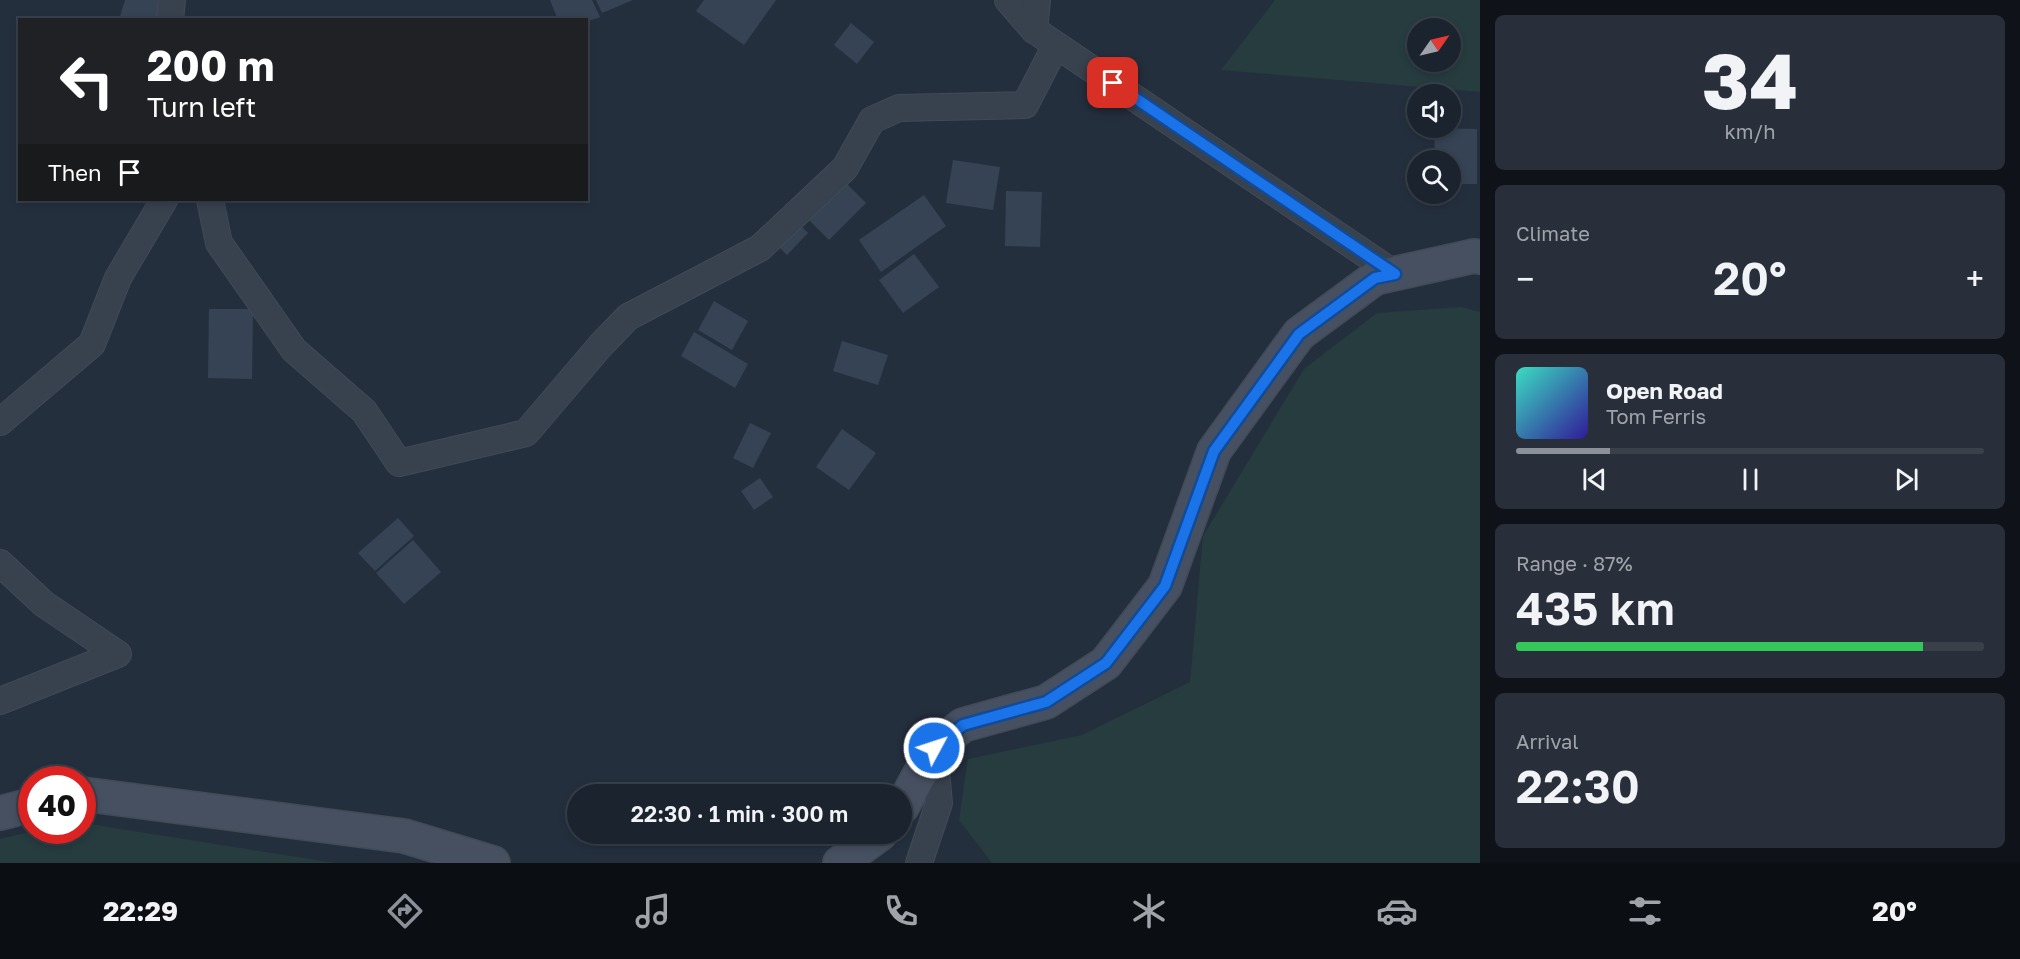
<!DOCTYPE html>
<html lang="en">
<head>
<meta charset="utf-8">
<style>
	:root { --surface:#1b232e; --page:#282f3a; --text:#f1f3f6; --muted:#a0a4aa; --line:#39404a; --accent:#8c9099 }
	body { margin:0; font-family:"Golos Text",sans-serif; background:var(--page); color:var(--text); height:100vh; display:flex; flex-direction:column; font-size:22px; white-space:nowrap }
	* { box-sizing:border-box; margin:0 }
	p { font-size:20px; color:var(--muted) }
	.icon { flex:none; width:33px; height:33px; fill:none; stroke:currentColor; stroke-width:2; stroke-linecap:round; stroke-linejoin:round }
	.map { position:relative; flex:1; overflow:hidden }
	.drawer { display:flex; flex-direction:column; gap:15px; padding:15px; background:#0f1319; width:540px }
	.drawer>* { flex:none }
	.guide { position:absolute; left:18px; top:18px; width:570px; height:183px; border-radius:0px; box-shadow:0 3px 9px #0003,0 0 0 2px var(--line); background:#202124; color:#fff; overflow:hidden }
	.needle { width:39px; rotate:56deg }
	.buttons { position:absolute; left:1407px; top:18px; display:grid; gap:12px }
	.buttons a { display:grid; place-items:center; width:54px; height:54px; border-radius:50%; background:var(--surface); box-shadow:0 3px 9px #0003,0 0 0 2px var(--line); font-size:30px }
	.speed { position:absolute; left:18px; top:766px; display:flex; gap:12px; font-size:30px; font-weight:700; text-align:center }
	.speed>* { display:grid; place-content:center; width:78px; height:78px; border-radius:50%; background:var(--surface); box-shadow:0 3px 9px #0003,0 0 0 2px var(--line); line-height:1 }
	.speed .limit { border:9px solid #d22; background:#fff; color:#111 }
	.pin { position:absolute; display:grid; place-items:center; width:51px; height:51px; color:#fff; margin:-26px; border-radius:12px; box-shadow:0 3px 9px #0006 }
	.me { position:absolute; width:66px; margin:-33px; rotate:50deg; stroke-linejoin:round; filter:drop-shadow(0 0 4px #0008) }
	.turn { display:flex; align-items:center; gap:21px; height:126px; padding:0 30px; font-size:27px }
	.turn .icon { width:78px; height:78px; stroke-width:2.5 }
	.turn b { display:block; font-size:42px; line-height:51px }
	.then { display:flex; align-items:center; height:57px; padding:0 30px; background:#0003; gap:12px; font-size:22px }
	.big { font-size:45px; font-weight:600; line-height:1.1 }
	.drawer .card { flex:1; display:flex; flex-direction:column; justify-content:center; gap:9px; min-width:0; padding:0 21px; border-radius:9px; background:var(--page) }
	.drawer .dial { align-items:center; gap:0 }
	.dial b { font-size:78px; line-height:1 }
	.song { display:flex; align-items:center; gap:18px }
	.cover { width:72px; height:72px; border-radius:9px; background:linear-gradient(135deg,hsl(170 70% 55%),hsl(250 70% 35%)) }
	.played { height:6px; border-radius:3px; background:linear-gradient(90deg,var(--accent) 20%,var(--line) 20%) }
	.keys { display:flex; justify-content:space-around; direction:ltr }
	.heat { display:flex; justify-content:space-between; align-items:center; font-size:33px; direction:ltr }
	.charge { height:9px; border-radius:4px; background:linear-gradient(90deg,#34c759 87%,var(--line) 0) }
	.trip { position:absolute; left:567px; top:784px; width:345px; height:60px; border-radius:30px; background:var(--surface); box-shadow:0 3px 9px #0003,0 0 0 2px var(--line); font-weight:600; line-height:60px; text-align:center }
	.tab-bar { display:flex; height:96px; justify-content:space-around; align-items:center; background:#0b0e12; color:var(--muted) }
	.tab-bar .icon { width:42px; height:42px }
	.tab-bar .on { color:var(--accent) }
	.tab-bar b { font-size:27px; color:var(--text) }
	main { display:flex; flex:1; min-height:0 }
	.map>svg:first-child { display:block }
</style>
</head>
<body>
<main>
<div class="map">
<svg width="1480" height="863" viewBox="0 0 1480 863">
	<rect width="100%" height="100%" fill="#242f3e"/>
	<g fill="#263c3f" fill-rule="evenodd">
		<path d="M 1275,0 L 1480,0 L 1480,92 L 1221,70 ZM 1418,28 L 1450,28 L 1450,62 L 1418,62 Z"/>
		<path d="M 1461,307 L 1480,312 L 1480,863 L 992,863 L 959,820 L 968,759 L 1082,735 L 1190,682 L 1203,536 L 1304,369 L 1377,313 Z"/>
		<path d="M 83,823 L 335,863 L 0,863 L 0,839 L 33,831 L 82,831 Z"/>
	</g>
	<g fill="#364354">
		<path d="M 125,0 L 162,0 L 156,20 L 119,20 Z"/>
		<path d="M 550,0 L 592,0 L 600,17 L 586,22 L 586,20 L 558,20 Z"/>
		<path d="M 596,0 L 633,0 L 602,13 Z"/>
		<path d="M 704,0 L 776,0 L 744,45 L 696,11 Z"/>
		<path d="M 851,23 L 874,42 L 857,64 L 834,45 Z"/>
		<path d="M 1434,128 L 1477,129 L 1477,184 L 1450,184 L 1450,160 L 1435,160 Z"/>
		<path d="M 953,160 L 1000,167 L 993,210 L 946,203 Z"/>
		<path d="M 839,176 L 866,203 L 829,240 L 802,213 Z"/>
		<path d="M 1006,191 L 1042,192 L 1040,247 L 1005,246 Z"/>
		<path d="M 924,195 L 946,226 L 881,272 L 859,240 Z"/>
		<path d="M 789,214 L 808,233 L 787,255 L 768,236 Z"/>
		<path d="M 914,254 L 939,287 L 903,313 L 879,280 Z"/>
		<path d="M 714,301 L 748,321 L 732,350 L 698,330 Z"/>
		<path d="M 209,309 L 253,309 L 252,379 L 208,378 Z"/>
		<path d="M 694,332 L 748,364 L 735,388 L 681,356 Z"/>
		<path d="M 842,341 L 888,355 L 878,385 L 833,371 Z"/>
		<path d="M 750,423 L 771,433 L 753,468 L 733,458 Z"/>
		<path d="M 842,429 L 876,453 L 849,490 L 816,467 Z"/>
		<path d="M 760,478 L 773,497 L 754,510 L 741,491 Z"/>
		<path d="M 398,518 L 414,536 L 375,571 L 358,553 Z"/>
		<path d="M 413,540 L 441,572 L 404,604 L 376,573 Z"/>
	</g>
	<g fill="none" stroke-linecap="round" stroke-linejoin="round">
		<defs>
			<g id="street">
				<path d="M 1008,0 L 1034,30"/>
				<path d="M 1037,0 L 1034,30 L 1395,274"/>
				<path d="M 170,20 L 172,0"/>
				<path d="M 210,200 L 219,243 L 294,350 L 364,411 L 399,463 L 526,433 L 601,345 L 628,317 L 760,248 L 845,168 L 872,120 L 899,108 L 1025,105 L 1056,45"/>
				<path d="M 0,422 L 92,344 L 118,278 L 164,200"/>
				<path d="M 0,563 L 44,604 L 118,654 L 0,701"/>
				<path d="M 919,863 L 939,803 L 934,748"/>
			</g>
			<g id="secondary">
				<path d="M 82,794 L 404,836 L 493,863"/>
				<path d="M 902,807 L 934,748 L 963,725 L 1046,702 L 1106,663 L 1165,586 L 1214,451 L 1299,334 L 1375,278 L 1474,256 L 1480,257"/>
				<path d="M 0,813 L 32,805"/>
				<path d="M 840,863 L 880,834"/>
			</g>
		</defs>
		<use href="#street" stroke="#414a57" stroke-width="28"/>
		<use href="#secondary" stroke="#414a57" stroke-width="36"/>
		<use href="#street" stroke="#38414e" stroke-width="26"/>
		<use href="#secondary" stroke="#465061" stroke-width="33"/>
	</g>
	<g fill="none" stroke-linecap="round" stroke-linejoin="round">
		<defs>
			<path id="route" d="M 934,748 L 963,725 L 1046,702 L 1106,663 L 1165,586 L 1214,451 L 1299,334 L 1375,278 L 1395,274 L 1113,83"/>
		</defs>
		<use href="#route" stroke="#114b97" stroke-width="15"/>
		<use href="#route" stroke="#1a73e8" stroke-width="10"/>
	</g>
</svg>
<div class="buttons">
<a><svg class="needle" viewBox="-14 -14 28 28"><path d="M0-13l5 13h-10z" fill="#e53935"/><path d="M0 13l5-13h-10z" fill="#a0a4aa"/></svg></a>
<a><svg class="icon" aria-label="sound" viewBox="0 0 24 24"><path d="M4 9h4l5-4v14l-5-4H4zM17 9q2 3 0 6"/></svg></a>
<a><svg class="icon" aria-label="search" viewBox="0 0 24 24"><circle cx="10" cy="10" r="6"/><path d="M15 15l6 6"/></svg></a>
</div>
<div class="speed"><div class="limit">40</div></div>
<div class="pin" style="left:1113px;top:83px;background:#d93025"><svg class="icon" aria-label="arrive" viewBox="0 0 24 24"><path d="M6 21V4h12l-3 4 3 4H6"/></svg></div>
<svg class="me" style="left:934px;top:748px" viewBox="-20 -20 40 40"><circle r="17" fill="#1a73e8" stroke="#fff" stroke-width="3"/><path d="M0-11L8 9 0 5-8 9z" fill="#fff"/></svg>
<div class="trip">22:30 · 1 min · 300 m</div>
<div class="guide">
<div class="turn"><svg class="icon" aria-label="left" viewBox="0 0 24 24"><path d="M17 20v-9H6M10 6l-5 5 5 5"/></svg><div><b>200 m</b>Turn left</div></div>
<div class="then">Then<svg class="icon" aria-label="arrive" viewBox="0 0 24 24"><path d="M6 21V4h12l-3 4 3 4H6"/></svg></div>
</div>
</div>
<section class="drawer">
<div class="card dial"><b>34</b><p>km/h</p></div>
<div class="card"><p>Climate</p>
<div class="heat"><a>−</a><b class="big">20°</b><a>+</a></div>
</div>
<div class="card">
<div class="song"><i class="cover"></i><div><b>Open Road</b><p>Tom Ferris</p></div></div>
<div class="played"></div>
<div class="keys"><svg class="icon" aria-label="previous" viewBox="0 0 24 24"><path d="M18 5L8 12l10 7zM5 5v14"/></svg><svg class="icon" aria-label="pause" viewBox="0 0 24 24"><path d="M8 5v14M16 5v14"/></svg><svg class="icon" aria-label="next" viewBox="0 0 24 24"><path d="M6 5l10 7-10 7zM19 5v14"/></svg></div>
</div>
<div class="card"><p>Range · 87%</p><b class="big">435 km</b><div class="charge"></div></div>
<div class="card"><p>Arrival</p><b class="big">22:30</b></div>
</section>
</main>
<nav class="tab-bar">
<b>22:29</b>
<svg class="icon on" aria-label="directions" viewBox="0 0 24 24"><path d="M12 3l9 9-9 9-9-9zM9 14v-3h6M13 9l2 2-2 2"/></svg>
<svg class="icon" aria-label="music" viewBox="0 0 24 24"><path d="M9 18V5l10-2v13"/><circle cx="6" cy="18" r="3"/><circle cx="16" cy="16" r="3"/></svg>
<svg class="icon" aria-label="phone" viewBox="0 0 24 24"><path d="M5 4h4l2 5-3 2q2 4 5 5l2-3 5 2v4C11 20 4 13 5 4z"/></svg>
<svg class="icon" aria-label="climate" viewBox="0 0 24 24"><path d="M12 3v18M4 7l16 10M4 17L20 7"/></svg>
<svg class="icon" aria-label="car" viewBox="0 0 24 24"><path d="M5 17H2v-5l4-1 3-4h7l3 4 3 1v5h-3M9 17h6M6 11h13"/><circle cx="7" cy="17" r="2"/><circle cx="17" cy="17" r="2"/></svg>
<svg class="icon" aria-label="filters" viewBox="0 0 24 24"><path d="M4 7h16M4 17h16"/><circle cx="9" cy="7" r="2"/><circle cx="15" cy="17" r="2"/></svg>
<b>20°</b>
</nav>
</body>
</html>
